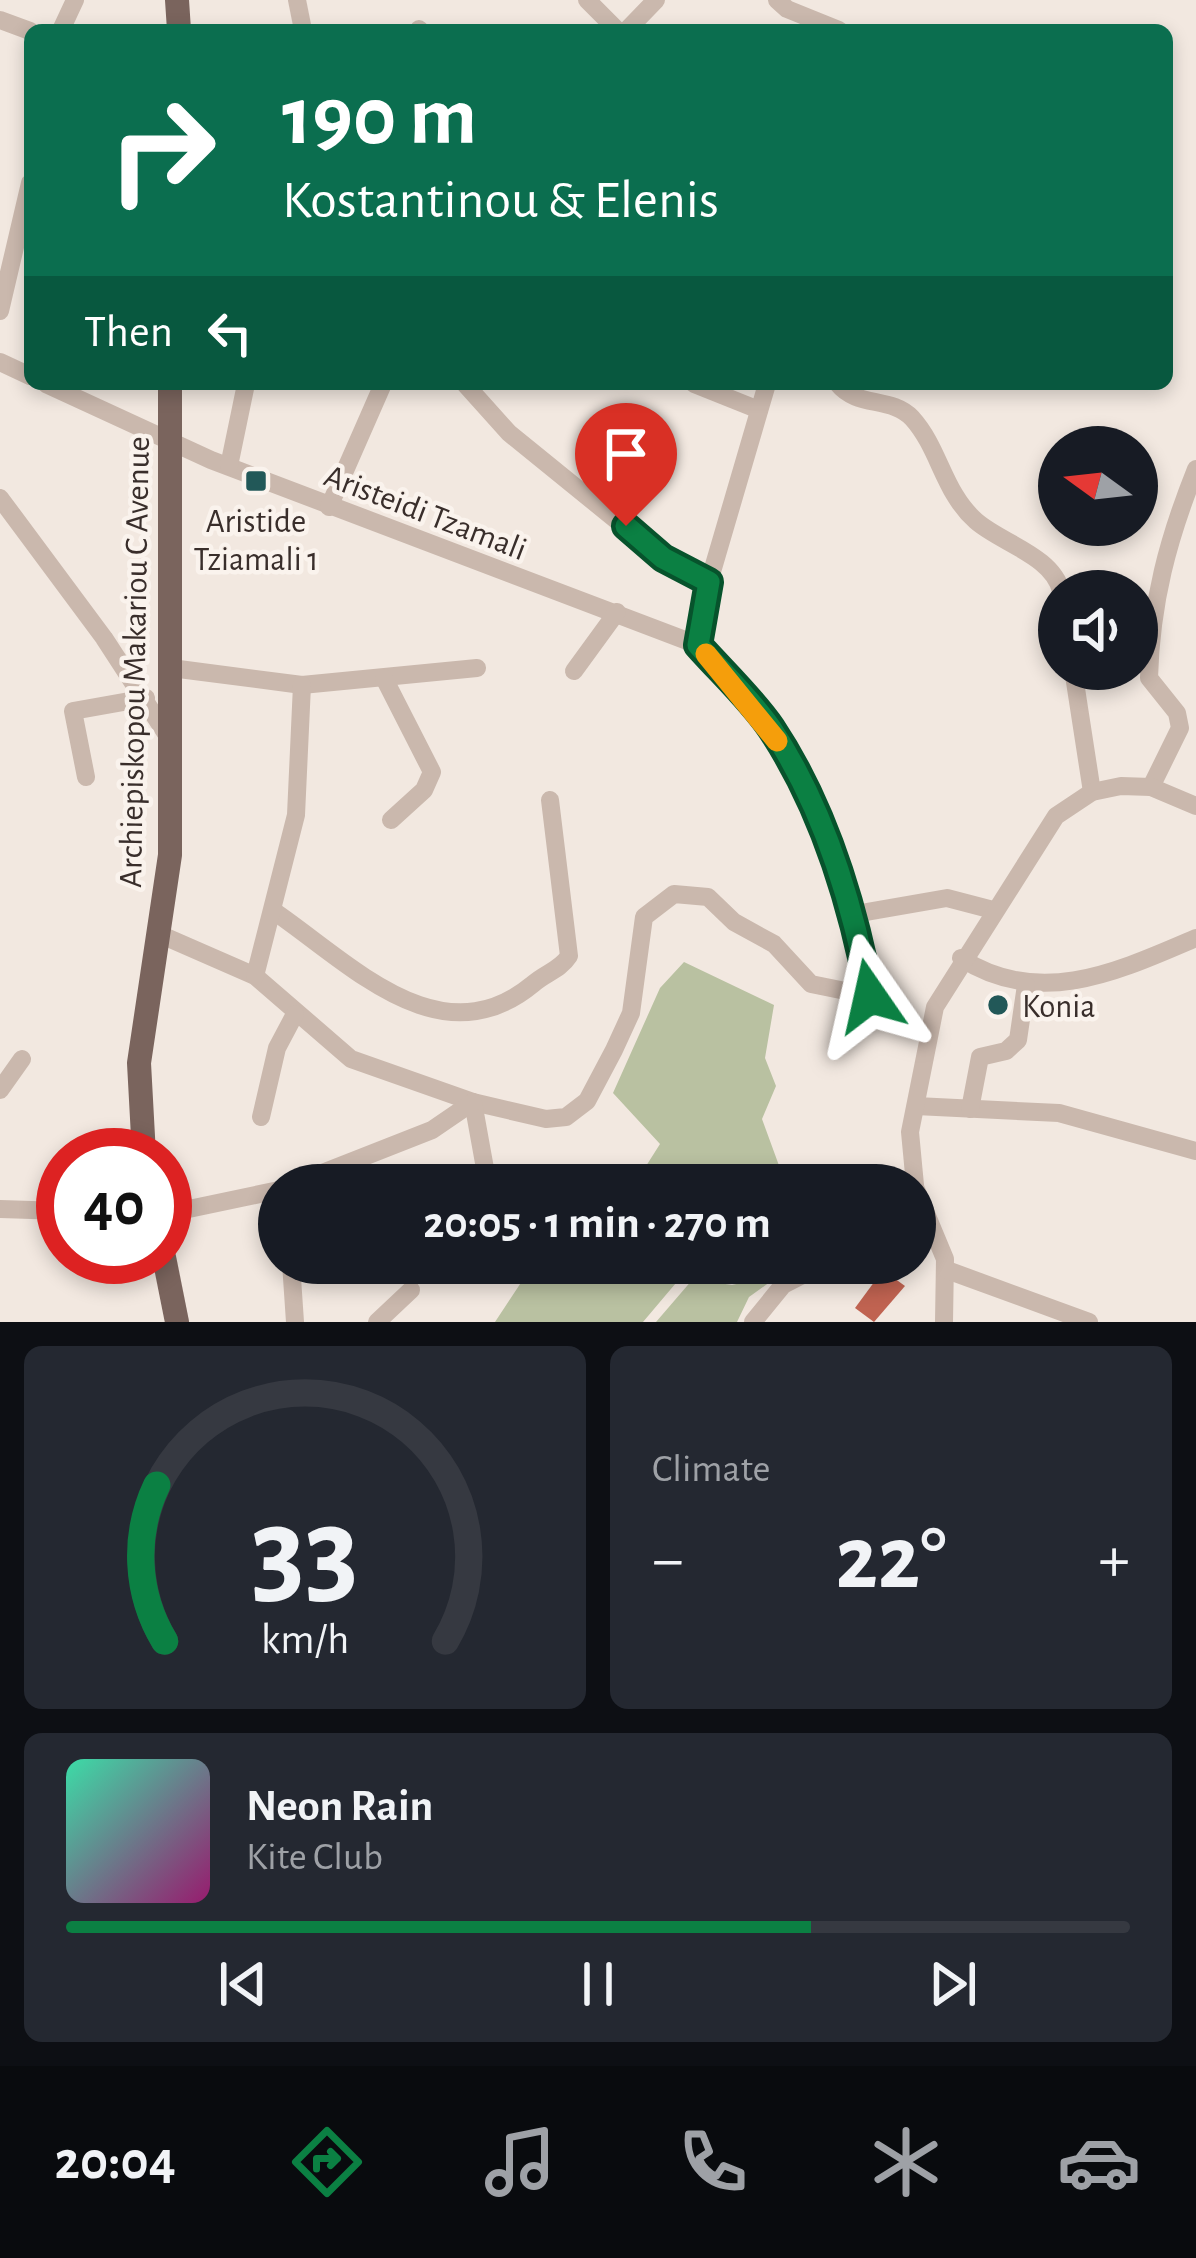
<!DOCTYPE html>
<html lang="en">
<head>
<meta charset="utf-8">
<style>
	:root { --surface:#171b24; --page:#242831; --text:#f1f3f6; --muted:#9ea1a6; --line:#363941; --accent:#0b8043 }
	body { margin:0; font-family:"Alegreya Sans",sans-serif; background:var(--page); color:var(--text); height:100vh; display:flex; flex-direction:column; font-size:45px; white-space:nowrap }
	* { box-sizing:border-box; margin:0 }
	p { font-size:39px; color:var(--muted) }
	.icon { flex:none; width:66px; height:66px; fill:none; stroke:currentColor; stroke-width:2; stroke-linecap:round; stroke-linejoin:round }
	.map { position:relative; height:1322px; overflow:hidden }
	.panel { display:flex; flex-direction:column; gap:24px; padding:24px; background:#0d0f14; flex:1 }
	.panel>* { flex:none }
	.guide { position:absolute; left:24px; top:24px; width:1149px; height:366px; border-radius:18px; box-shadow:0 6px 18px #0003; background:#0b6e4f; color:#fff; overflow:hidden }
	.needle { width:78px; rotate:285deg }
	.controls { position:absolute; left:1038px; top:426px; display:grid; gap:24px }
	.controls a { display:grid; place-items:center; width:120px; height:120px; border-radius:50%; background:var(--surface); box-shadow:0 6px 18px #0003; font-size:60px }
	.speed { position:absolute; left:36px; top:1128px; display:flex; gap:24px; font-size:60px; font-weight:700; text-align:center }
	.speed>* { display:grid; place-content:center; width:156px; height:156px; border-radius:50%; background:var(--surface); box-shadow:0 6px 18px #0003; line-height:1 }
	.speed .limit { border:18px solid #d22; background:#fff; color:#111 }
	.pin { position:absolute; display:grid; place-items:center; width:102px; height:102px; color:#fff; margin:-123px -51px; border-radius:50% 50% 50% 0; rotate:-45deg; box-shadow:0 0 12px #0007 }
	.pin .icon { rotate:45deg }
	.me { position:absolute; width:132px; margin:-66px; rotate:349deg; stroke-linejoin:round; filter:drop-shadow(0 0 9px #0008) }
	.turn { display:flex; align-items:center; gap:42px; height:252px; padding:0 60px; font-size:54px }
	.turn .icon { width:156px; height:156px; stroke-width:2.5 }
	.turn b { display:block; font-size:84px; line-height:102px }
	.then { display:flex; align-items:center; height:114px; padding:0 60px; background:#0003; gap:24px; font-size:45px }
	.big { font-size:90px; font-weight:700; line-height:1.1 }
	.panel .widget { flex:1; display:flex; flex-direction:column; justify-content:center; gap:18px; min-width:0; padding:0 42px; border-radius:18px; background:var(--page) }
	.panel .dial { align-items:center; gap:0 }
	.dial svg { height:312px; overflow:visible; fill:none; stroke:var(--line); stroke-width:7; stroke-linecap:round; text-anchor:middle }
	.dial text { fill:var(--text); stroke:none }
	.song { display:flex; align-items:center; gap:36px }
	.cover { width:144px; height:144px; border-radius:18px; background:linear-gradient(135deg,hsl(160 70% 55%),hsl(320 70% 35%)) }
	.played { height:12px; border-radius:6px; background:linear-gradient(90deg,var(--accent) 70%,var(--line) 70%) }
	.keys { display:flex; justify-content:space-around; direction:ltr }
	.heat { display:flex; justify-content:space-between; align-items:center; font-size:66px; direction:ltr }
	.panel .tiles { flex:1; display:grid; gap:24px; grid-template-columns:1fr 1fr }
	.widget:last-child { grid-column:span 2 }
	.trip { position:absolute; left:258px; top:1164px; width:678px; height:120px; border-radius:60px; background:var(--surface); box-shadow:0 6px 18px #0003; font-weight:700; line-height:120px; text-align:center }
	.tab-bar { display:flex; height:192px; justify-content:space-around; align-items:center; background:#090b0e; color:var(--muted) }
	.tab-bar .icon { width:84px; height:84px }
	.tab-bar .active { color:var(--accent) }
	.tab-bar b { font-size:54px; color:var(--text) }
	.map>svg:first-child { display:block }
</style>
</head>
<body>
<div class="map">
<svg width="1196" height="1322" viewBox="0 0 1196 1322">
	<rect width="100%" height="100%" fill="#f2e8e0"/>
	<g fill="#b9c1a1">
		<path d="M 684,962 L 774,1005 L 765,1058 L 776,1086 L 762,1119 L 781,1171 L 776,1185 L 634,1185 L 660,1144 L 613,1093 L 660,988 Z"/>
		<path d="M 534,1263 L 704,1263 L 692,1264 L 643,1322 L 495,1322 Z"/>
		<path d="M 781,1274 L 749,1297 L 737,1322 L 656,1322 L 693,1279 L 732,1285 Z"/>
	</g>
	<path fill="#c06351" d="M 883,1270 L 905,1286 L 874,1322 L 855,1308 Z"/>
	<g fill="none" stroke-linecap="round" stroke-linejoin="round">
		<g stroke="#cab8ad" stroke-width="18">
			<path d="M 297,0 L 303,30"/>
			<path d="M 587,0 L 617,30"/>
			<path d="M 777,0 L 787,9 L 839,30"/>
			<path d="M 0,20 L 30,31"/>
			<path d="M 419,29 L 420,30"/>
			<path d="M 61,30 L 75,0"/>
			<path d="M 627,30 L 656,0"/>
			<path d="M 0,311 L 30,183"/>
			<path d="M 0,362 L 30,376"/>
			<path d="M 46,384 L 211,460 L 698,645 L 771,729 L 807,801 L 855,914 L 873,1002 L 926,1035"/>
			<path d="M 465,384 L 509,433 L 663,558 L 709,582"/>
			<path d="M 694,384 L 759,410"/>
			<path d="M 838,384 C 857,408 891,396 912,418 C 940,449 943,492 976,521 C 1001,543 1053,556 1061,591"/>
			<path d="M 229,466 L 246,384"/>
			<path d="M 0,498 L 104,638 L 169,738"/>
			<path d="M 329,507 L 383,384"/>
			<path d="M 698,645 L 709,582 L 767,384"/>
			<path d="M 171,668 L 302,685 L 477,668"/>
			<path d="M 1073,669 L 1092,792"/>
			<path d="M 574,671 L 617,612"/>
			<path d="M 384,678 L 432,772 L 424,790 L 391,820"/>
			<path d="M 86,777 L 73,711 L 146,698"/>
			<path d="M 1151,787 L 1180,728 L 1177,713 L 1149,678 C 1151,602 1168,539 1196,469"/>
			<path d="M 275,912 C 352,965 441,1060 533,984 C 545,973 560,970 569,956 L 550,800"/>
			<path d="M 855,914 L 947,898 L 993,910"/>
			<path d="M 159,934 L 255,976 L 351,1059 L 473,1102 L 546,1119 L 566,1117 L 587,1101 L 614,1050 L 631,1013 L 644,917 L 674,894 L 708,897 L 734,922 L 774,944 L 811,984 L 870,996"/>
			<path d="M 961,958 C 1039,1009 1119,971 1196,938"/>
			<path d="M 255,976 L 296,815 L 302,685"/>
			<path d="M 0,1090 L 22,1059"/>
			<path d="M 473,1102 L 488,1185"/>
			<path d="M 916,1106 L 1059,1113 L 1196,1151"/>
			<path d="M 970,1109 L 980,1057 L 1006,1051 L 1018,1040 L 1026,985"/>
			<path d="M 261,1117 L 277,1048 L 295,1014"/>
			<path d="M 292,1185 L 432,1130 L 473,1102"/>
			<path d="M 915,1185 L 910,1132 L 935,1007 L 1056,816 L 1092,792 L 1121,786 L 1151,787 L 1196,806"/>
			<path d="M 915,1187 L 945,1259 L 944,1322"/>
			<path d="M 0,1209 L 63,1211"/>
			<path d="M 165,1214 L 279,1190"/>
			<path d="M 291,1263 L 295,1322"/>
			<path d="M 947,1270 L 1089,1322"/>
			<path d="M 377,1322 L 411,1290"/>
			<path d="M 753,1322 L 783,1285 L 826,1263"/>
		</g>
		<g stroke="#7a645d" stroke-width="24">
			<path d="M 177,0 L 179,30"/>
			<path d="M 144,1155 L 139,1063 L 170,855 L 170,384"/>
			<path d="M 164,1257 L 177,1322"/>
		</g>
	</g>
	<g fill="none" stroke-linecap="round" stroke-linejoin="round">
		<defs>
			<path id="route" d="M 626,526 L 663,558 L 709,582 L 698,645 C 722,672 751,699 771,728 C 823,806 853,905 870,996"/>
		</defs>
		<use href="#route" stroke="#07532c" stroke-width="30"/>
		<use href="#route" stroke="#0b8043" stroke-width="21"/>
		<path stroke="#f59e0b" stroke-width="21" d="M 706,654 L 777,741"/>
	</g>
	<g fill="#225858" stroke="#faf3ed" stroke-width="4.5">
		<rect x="244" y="469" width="24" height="24" rx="6"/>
		<circle cx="998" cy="1005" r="12"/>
	</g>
	<g text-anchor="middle" stroke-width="9" stroke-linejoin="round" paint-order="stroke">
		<g font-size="33" fill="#392e2b" stroke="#faf3ed">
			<text transform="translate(426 511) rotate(21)" y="12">Aristeidi Tzamali</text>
			<text transform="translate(133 662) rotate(-89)" y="12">Archiepiskopou Makariou C Avenue</text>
		</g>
		<g font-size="33" fill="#392e2b" stroke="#faf3ed">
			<text x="256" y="532">Aristide<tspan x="256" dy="38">Tziamali 1</tspan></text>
			<text x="1022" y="1017" text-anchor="start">Konia</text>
		</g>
	</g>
</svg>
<div class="controls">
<a><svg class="needle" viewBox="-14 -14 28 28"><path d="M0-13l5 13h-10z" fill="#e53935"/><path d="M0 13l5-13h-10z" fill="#9ea1a6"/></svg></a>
<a><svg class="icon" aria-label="sound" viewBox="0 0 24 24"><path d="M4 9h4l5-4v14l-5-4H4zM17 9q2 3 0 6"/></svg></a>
</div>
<div class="speed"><div class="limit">40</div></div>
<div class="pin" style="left:626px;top:526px;background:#d93025"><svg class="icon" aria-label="arrive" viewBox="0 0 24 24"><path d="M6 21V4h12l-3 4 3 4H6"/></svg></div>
<svg class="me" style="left:870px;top:996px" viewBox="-20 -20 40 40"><path d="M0-17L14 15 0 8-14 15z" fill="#0b8043" stroke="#fff" stroke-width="4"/></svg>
<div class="trip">20:05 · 1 min · 270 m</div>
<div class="guide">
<div class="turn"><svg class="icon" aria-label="right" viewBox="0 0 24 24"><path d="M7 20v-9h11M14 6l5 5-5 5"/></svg><div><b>190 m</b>Kostantinou &amp; Elenis</div></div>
<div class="then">Then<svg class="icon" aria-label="left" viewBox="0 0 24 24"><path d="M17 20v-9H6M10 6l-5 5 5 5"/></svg></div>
</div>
</div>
<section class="panel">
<div class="tiles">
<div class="widget dial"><svg viewBox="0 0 100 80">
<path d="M14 69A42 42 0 1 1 86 69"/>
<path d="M14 69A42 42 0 0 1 12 29" stroke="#0b8043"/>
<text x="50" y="56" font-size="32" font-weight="700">33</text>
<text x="50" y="72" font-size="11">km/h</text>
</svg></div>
<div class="widget"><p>Climate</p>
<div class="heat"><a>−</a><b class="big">22°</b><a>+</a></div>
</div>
<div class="widget">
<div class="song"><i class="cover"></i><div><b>Neon Rain</b><p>Kite Club</p></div></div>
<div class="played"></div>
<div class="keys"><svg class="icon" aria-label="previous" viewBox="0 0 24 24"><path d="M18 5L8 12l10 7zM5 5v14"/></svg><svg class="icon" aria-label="pause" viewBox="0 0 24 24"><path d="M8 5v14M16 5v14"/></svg><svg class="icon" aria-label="next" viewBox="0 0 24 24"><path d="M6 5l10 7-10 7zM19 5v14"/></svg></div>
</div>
</div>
</section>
<nav class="tab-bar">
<b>20:04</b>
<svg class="icon active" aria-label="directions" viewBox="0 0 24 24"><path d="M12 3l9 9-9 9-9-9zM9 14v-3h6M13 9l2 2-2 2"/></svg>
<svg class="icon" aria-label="music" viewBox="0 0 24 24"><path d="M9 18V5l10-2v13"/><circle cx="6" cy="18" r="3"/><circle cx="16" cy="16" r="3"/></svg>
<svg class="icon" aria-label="phone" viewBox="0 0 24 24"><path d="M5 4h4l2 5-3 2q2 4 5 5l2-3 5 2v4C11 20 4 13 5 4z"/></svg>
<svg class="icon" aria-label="climate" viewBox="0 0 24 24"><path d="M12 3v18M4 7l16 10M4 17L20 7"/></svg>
<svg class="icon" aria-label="car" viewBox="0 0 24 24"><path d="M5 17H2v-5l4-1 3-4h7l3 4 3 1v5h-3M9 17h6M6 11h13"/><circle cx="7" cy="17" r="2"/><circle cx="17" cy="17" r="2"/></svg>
</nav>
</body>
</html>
